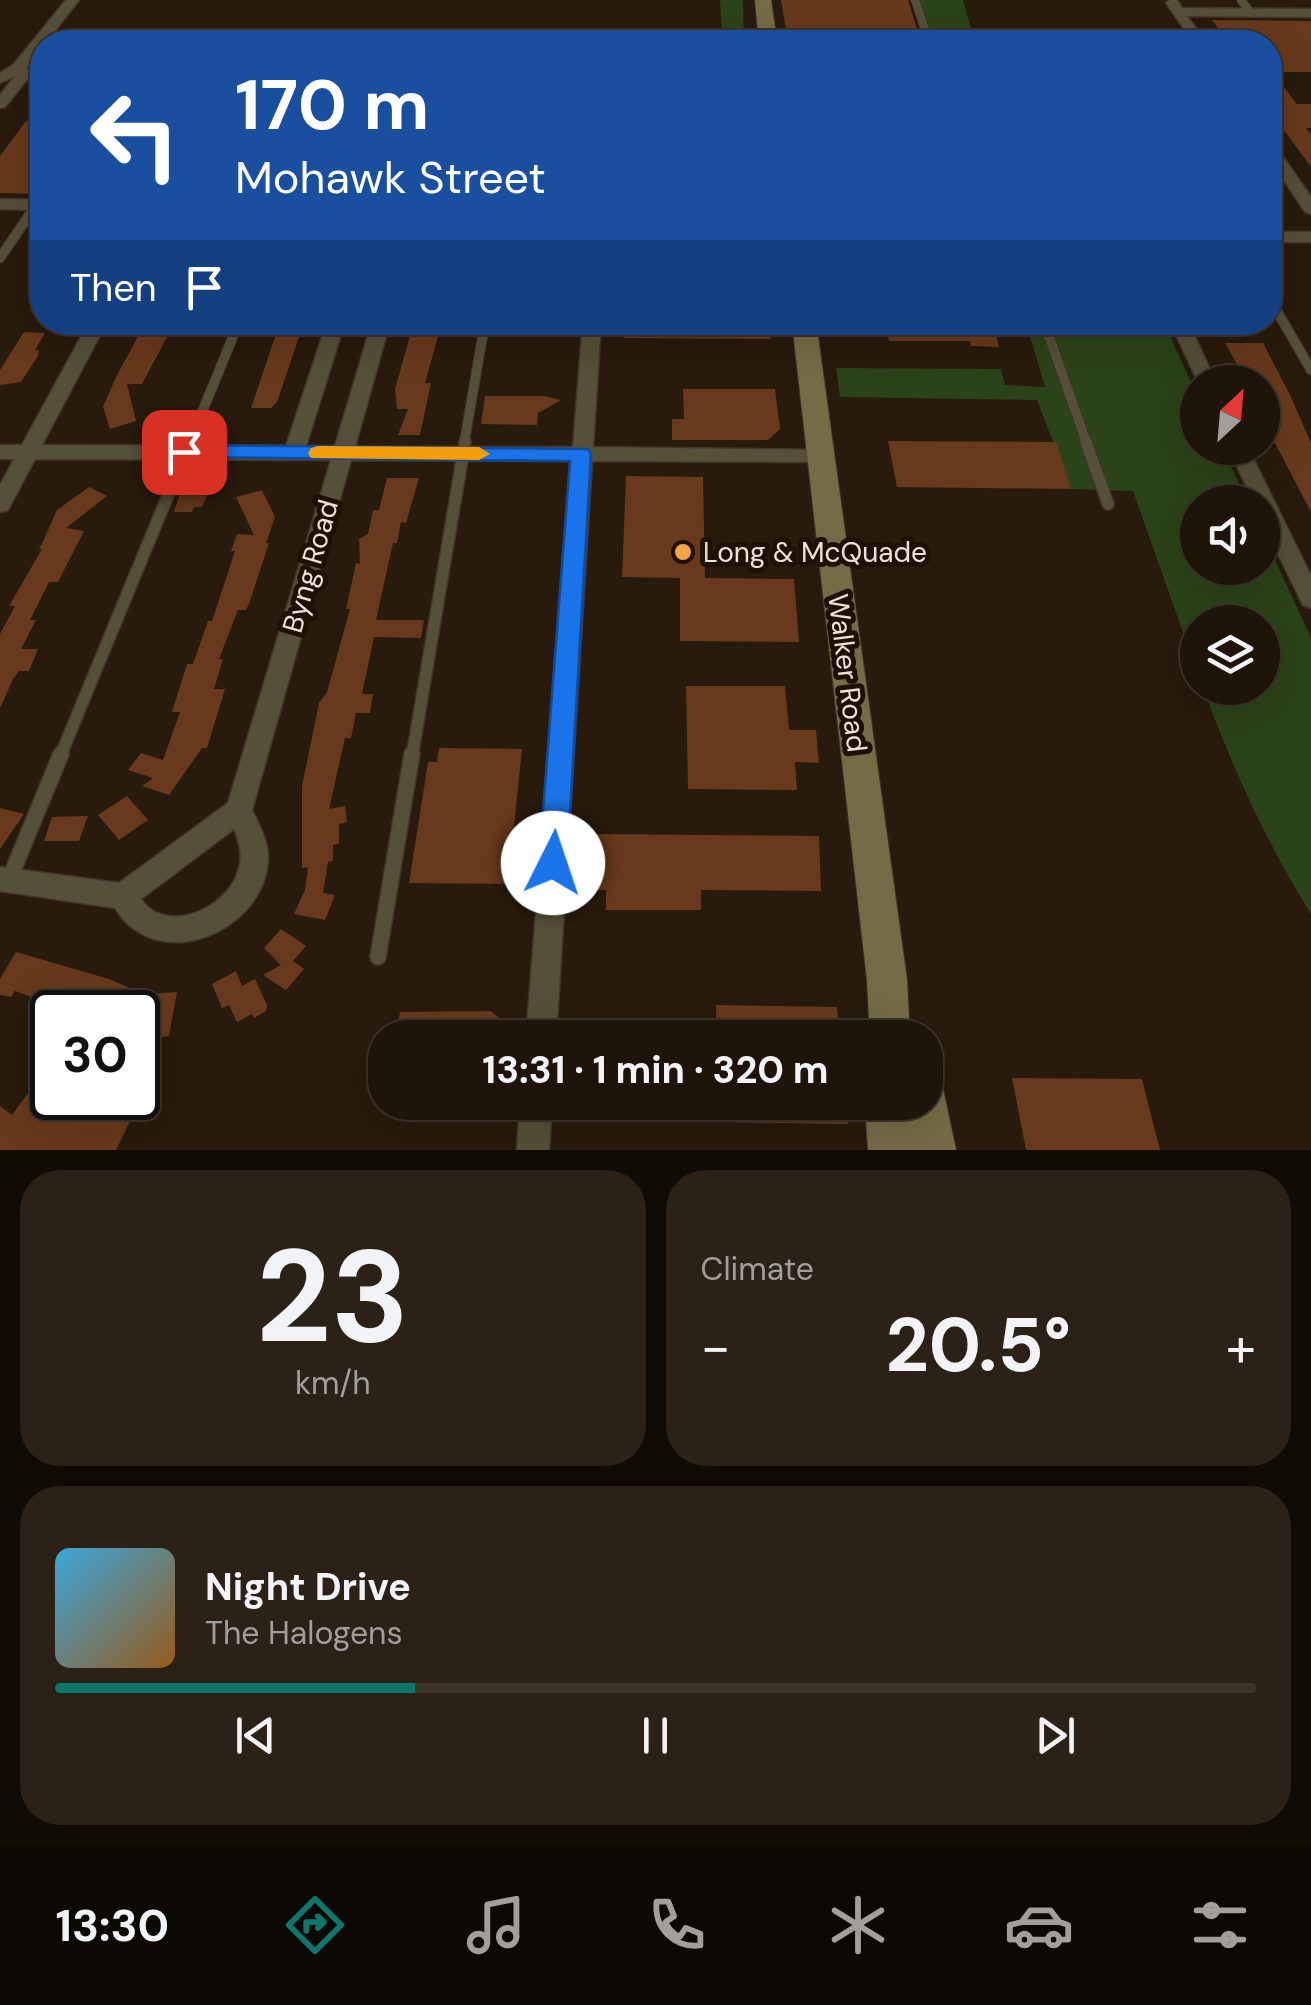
<!DOCTYPE html>
<html lang="en">
<head>
<meta charset="utf-8">
<style>
	:root { --surface:#1e1409; --page:#2b2117; --text:#f1f3f6; --muted:#a19e9c; --line:#3c332a; --accent:#0f766e }
	body { margin:0; font-family:"DM Sans",sans-serif; background:var(--page); color:var(--text); height:100vh; display:flex; flex-direction:column; font-size:38px; white-space:nowrap }
	* { box-sizing:border-box; margin:0 }
	p { font-size:32px; color:var(--muted) }
	.icon { flex:none; width:55px; height:55px; fill:none; stroke:currentColor; stroke-width:2; stroke-linecap:round; stroke-linejoin:round }
	.map { position:relative; height:1150px; overflow:hidden }
	.details { display:flex; flex-direction:column; gap:20px; padding:20px; background:#100b05; flex:1 }
	.details>* { flex:none }
	.hud { position:absolute; left:30px; top:30px; width:1252px; height:305px; border-radius:40px; box-shadow:0 10px 40px #0002,0 0 0 2px var(--line); background:#1a4fa0; color:#fff; overflow:hidden }
	.needle { width:65px; rotate:26deg }
	.tools { position:absolute; left:1180px; top:365px; display:grid; gap:20px }
	.tools a { display:grid; place-items:center; width:100px; height:100px; border-radius:50%; background:var(--surface); box-shadow:0 10px 40px #0002,0 0 0 2px var(--line); font-size:50px }
	.speed { position:absolute; left:30px; top:990px; display:flex; gap:20px; font-size:50px; font-weight:700; text-align:center }
	.speed>* { display:grid; place-content:center; width:130px; height:130px; border-radius:50%; background:var(--surface); box-shadow:0 10px 40px #0002,0 0 0 2px var(--line); line-height:1 }
	.speed .limit { border:5px solid #111; border-radius:15px; background:#fff; color:#111 }
	.pin { position:absolute; display:grid; place-items:center; width:85px; height:85px; color:#fff; margin:-42px; border-radius:20px; box-shadow:0 5px 15px #0006 }
	.me { position:absolute; width:110px; margin:-55px; rotate:4deg; stroke-linejoin:round; filter:drop-shadow(0 0 8px #0008) }
	.turn { display:flex; align-items:center; gap:35px; height:210px; padding:0 40px; font-size:45px }
	.turn .icon { width:130px; height:130px; stroke-width:2.5 }
	.turn b { display:block; font-size:70px; line-height:85px }
	.then { display:flex; align-items:center; height:95px; padding:0 40px; background:#0003; gap:20px; font-size:38px }
	.big { font-size:75px; font-weight:700; line-height:1.1 }
	.details .card { flex:1; display:flex; flex-direction:column; justify-content:center; gap:15px; min-width:0; padding:0 35px; border-radius:40px; background:var(--page) }
	.details .dial { align-items:center; gap:0 }
	.dial b { font-size:130px; line-height:1 }
	.song { display:flex; align-items:center; gap:30px }
	.cover { width:120px; height:120px; border-radius:15px; background:linear-gradient(135deg,hsl(200 70% 55%),hsl(30 70% 35%)) }
	.played { height:10px; border-radius:5px; background:linear-gradient(90deg,var(--accent) 30%,var(--line) 30%) }
	.keys { display:flex; justify-content:space-around; direction:ltr }
	.heat { display:flex; justify-content:space-between; align-items:center; font-size:55px; direction:ltr }
	.details .tiles { flex:1; display:grid; gap:20px; grid-template-columns:1fr 1fr }
	.card:last-child { grid-column:span 2 }
	.trip { position:absolute; left:368px; top:1020px; width:575px; height:100px; border-radius:40px; background:var(--surface); box-shadow:0 10px 40px #0002,0 0 0 2px var(--line); font-weight:700; line-height:100px; text-align:center }
	.menu { display:flex; height:160px; justify-content:space-around; align-items:center; background:#0c0804; color:var(--muted) }
	.menu .icon { width:70px; height:70px }
	.menu .current { color:var(--accent) }
	.menu b { font-size:45px; color:var(--text) }
	.map>svg:first-child { display:block }
</style>
</head>
<body>
<div class="map">
<svg width="1311" height="1150" viewBox="0 0 1311 1150">
	<rect width="100%" height="100%" fill="#281a0c"/>
	<g fill="#2b4318">
		<path d="M 720,0 L 743,0 L 744,42 L 591,42 L 592,35 L 722,35 Z"/>
		<path d="M 915,0 L 963,0 L 972,32 L 925,32 Z"/>
		<path d="M 1026,323 L 1164,323 L 1197,395 L 1198,448 L 1222,448 L 1248,502 L 1198,502 L 1198,568 L 1262,568 L 1263,534 L 1311,638 L 1311,914 C 1266,842 1232,767 1203,688 L 1262,688 L 1262,622 L 1198,622 L 1197,672 L 1133,491 L 1071,489 L 1037,400 L 840,397 L 836,368 L 1001,369 L 1005,385 L 1045,387 Z"/>
	</g>
	<g fill="#68391c">
		<path d="M 781,0 L 908,0 L 921,42 L 788,42 Z"/>
		<path d="M 1212,20 L 1311,21 L 1311,72 L 1272,72 L 1297,104 L 1311,104 L 1311,128 L 1306,128 L 1311,135 L 1311,167 L 1270,111 L 1270,42 L 1227,41 Z"/>
		<path d="M 26,121 L 42,122 L 42,194 L 0,193 L 0,156 Z"/>
		<path d="M 155,322 L 175,322 L 142,384 L 127,384 L 136,421 L 110,429 L 103,407 L 116,377 L 141,331 L 152,331 Z"/>
		<path d="M 280,322 L 304,322 L 277,402 L 271,408 L 251,408 Z"/>
		<path d="M 414,322 L 442,322 L 425,383 L 431,383 L 420,435 L 398,435 L 408,409 L 397,409 L 395,389 Z"/>
		<path d="M 624,322 L 769,322 L 771,339 L 624,338 Z"/>
		<path d="M 885,322 L 993,322 L 999,347 L 971,346 L 970,341 L 889,341 Z"/>
		<path d="M 24,332 L 45,333 L 35,350 L 39,350 L 38,356 L 21,382 L 0,385 L 0,370 Z"/>
		<path d="M 1225,343 L 1263,343 L 1290,395 L 1311,443 L 1311,512 L 1265,424 L 1262,382 L 1247,382 Z"/>
		<path d="M 683,389 L 775,389 L 780,429 L 768,440 L 672,440 L 672,419 L 684,419 Z"/>
		<path d="M 485,396 L 544,396 L 561,400 L 538,413 L 537,425 L 481,424 Z"/>
		<path d="M 888,441 L 1056,442 L 1071,489 L 897,487 Z"/>
		<path d="M 626,476 L 703,477 L 705,578 L 794,579 L 799,642 L 680,641 L 680,578 L 622,577 Z"/>
		<path d="M 387,478 L 419,478 L 406,523 L 401,522 L 397,543 L 393,543 L 376,620 L 424,620 L 421,638 L 374,637 L 362,694 L 373,694 L 370,713 L 356,713 L 351,738 L 345,738 L 329,809 L 345,806 L 347,822 L 339,824 L 339,844 L 333,845 L 333,861 L 328,862 L 323,893 L 335,895 L 325,920 L 294,914 L 305,890 L 308,867 L 302,868 L 302,786 L 319,703 L 327,692 L 350,609 L 346,609 L 356,563 L 360,564 L 359,539 L 368,534 L 373,510 L 379,510 Z"/>
		<path d="M 182,486 L 211,486 L 202,507 L 194,507 L 192,512 L 174,512 Z"/>
		<path d="M 89,487 L 107,496 L 66,528 L 84,531 L 58,582 L 49,582 L 30,620 L 36,620 L 21,649 L 38,649 L 29,671 L 19,671 L 13,679 L 0,708 L 0,634 L 15,606 L 9,606 L 42,549 L 39,550 L 57,510 Z"/>
		<path d="M 262,490 L 275,517 L 266,543 L 269,543 L 249,604 L 246,610 L 238,610 L 219,659 L 223,659 L 214,689 L 225,689 L 207,748 L 202,748 L 169,795 L 142,786 L 153,778 L 128,770 L 141,753 L 163,760 L 180,712 L 172,712 L 187,664 L 193,664 L 208,621 L 212,621 L 235,551 L 231,551 L 237,534 L 254,535 L 236,497 Z"/>
		<path d="M 686,686 L 785,686 L 789,730 L 816,730 L 819,763 L 795,762 L 797,790 L 688,789 Z"/>
		<path d="M 439,748 L 522,749 L 508,884 L 409,883 L 428,762 L 437,762 Z"/>
		<path d="M 127,796 L 148,820 L 119,840 L 98,815 Z"/>
		<path d="M 0,808 L 24,814 L 0,849 Z"/>
		<path d="M 88,816 L 79,841 L 44,841 L 52,817 Z"/>
		<path d="M 596,834 L 819,836 L 821,891 L 701,890 L 701,910 L 606,910 L 606,890 L 593,890 Z"/>
		<path d="M 281,929 L 306,946 L 293,961 L 304,969 L 286,990 L 263,975 L 281,965 L 264,948 Z"/>
		<path d="M 16,952 L 109,979 L 130,988 L 124,996 L 177,992 L 169,1036 L 149,1038 L 151,1023 L 140,1024 L 142,1012 L 74,1012 L 73,1003 L 61,997 L 56,1006 L 15,991 L 11,997 L 0,995 L 0,979 Z"/>
		<path d="M 236,971 L 242,986 L 255,979 L 267,1005 L 266,1011 L 254,1018 L 252,1014 L 237,1022 L 229,1005 L 222,1008 L 212,984 Z"/>
		<path d="M 716,1005 L 837,1007 L 840,1038 L 717,1038 Z"/>
		<path d="M 491,1011 L 503,1022 L 501,1038 L 396,1038 L 400,1012 Z"/>
		<path d="M 1012,1078 L 1142,1079 L 1160,1150 L 1026,1150 Z"/>
		<path d="M 37,1081 L 52,1085 L 52,1098 L 105,1098 L 138,1105 L 116,1150 L 0,1150 L 0,1106 L 12,1115 Z"/>
		<path d="M 718,1102 L 846,1102 L 848,1124 L 719,1122 Z"/>
	</g>
	<g fill="none" stroke-linecap="round" stroke-linejoin="round">
		<defs>
			<g id="lane-far3">
				<path d="M 915,0 L 929,42"/>
				<path d="M 1241,0 L 1251,13"/>
				<path d="M 384,42 L 441,42"/>
			</g>
			<g id="lane-far2">
				<path d="M 0,258 L 36,205"/>
				<path d="M 1270,299 L 1311,370"/>
				<path d="M 1044,322 L 1087,444"/>
				<path d="M 189,444 L 239,322"/>
				<path d="M 464,444 L 485,322"/>
			</g>
			<g id="lane-far1">
				<path d="M 1086,442 L 1108,504"/>
				<path d="M 60,757 L 190,442"/>
				<path d="M 412,757 L 465,442"/>
			</g>
			<g id="lane">
				<path d="M 9,880 L 61,754"/>
				<path d="M 378,957 L 412,754"/>
			</g>
			<g id="street">
				<path d="M 66,0 L 79,0 L 26,68 L 31,74 L 29,77 L 5,107 L 0,108 L 0,95 L 15,76 L 0,83 L 0,73 L 13,65 Z"/>
				<path d="M 1169,0 L 1177,0 L 1182,8 L 1311,9 L 1311,17 L 1187,16 L 1206,42 L 1193,42 L 1166,3 Z"/>
				<path d="M 1270,143 L 1275,145 L 1311,197 L 1311,214 L 1305,212 L 1270,159 Z"/>
				<path d="M 0,199 L 42,200 L 42,210 L 0,209 Z"/>
				<rect x="1270" y="232" width="41" height="10"/>
				<path d="M 89,322 L 107,322 L 42,445 L 286,446 L 327,322 L 345,322 L 306,446 L 335,446 L 372,322 L 390,322 L 355,447 L 573,447 L 583,322 L 601,322 L 593,447 L 827,450 L 830,455 L 827,460 L 820,462 L 592,461 L 556,1038 L 526,1038 L 572,461 L 351,460 L 252,810 C 260,826 269,843 268,861 C 263,933 156,976 115,908 L 0,891 L 0,867 L 119,883 L 228,803 L 331,460 L 35,459 L 8,510 L 0,512 L 0,485 L 14,459 L 0,459 L 0,445 L 22,445 ZM 234,829 C 239,841 243,854 239,868 C 230,907 167,937 141,899 Z"/>
				<path d="M 1170,322 L 1188,322 L 1216,382 L 1198,382 Z"/>
				<path d="M 1228,448 L 1248,448 L 1311,576 L 1311,608 L 1303,605 L 1300,599 L 1262,521 L 1262,502 L 1254,502 Z"/>
				<path d="M 520,1102 L 552,1102 L 549,1150 L 517,1150 Z"/>
			</g>
			<g id="secondary">
				<path d="M 755,0 L 771,0 L 777,42 L 759,42 Z"/>
				<path d="M 792,322 L 816,322 L 907,980 L 910,1038 L 870,1038 L 867,980 Z"/>
				<path d="M 925,1069 L 940,1075 L 956,1150 L 912,1150 L 910,1129 L 912,1150 L 868,1150 L 865,1102 L 925,1102 Z"/>
			</g>
		</defs>
		<use href="#lane-far3" stroke="#433629" stroke-width="9"/>
		<use href="#lane-far2" stroke="#433629" stroke-width="11"/>
		<use href="#lane-far1" stroke="#433629" stroke-width="14"/>
		<use href="#lane" stroke="#433629" stroke-width="18"/>
		<use href="#street" stroke="#433629" stroke-width="3"/>
		<use href="#secondary" stroke="#433629" stroke-width="2"/>
		<use href="#lane-far3" stroke="#564f39" stroke-width="8"/>
		<use href="#lane-far2" stroke="#564f39" stroke-width="9"/>
		<use href="#lane-far1" stroke="#564f39" stroke-width="11"/>
		<use href="#lane" stroke="#564f39" stroke-width="15"/>
		<use href="#street" fill="#564f39" fill-rule="evenodd"/>
		<use href="#secondary" fill="#766b47" fill-rule="evenodd"/>
	</g>
	<path fill="#1a73e8" stroke="#114b97" stroke-width="2.5" d="M 184,445 L 588,449 L 591,454 L 567,863 L 563,872 L 553,875 L 543,872 L 539,863 L 570,461 L 177,457 L 174,452 Z"/>
	<path fill="#f59e0b" d="M 318,446 L 479,447 L 490,454 L 479,460 L 311,458 L 308,453 L 311,448 Z"/>
	<circle fill="#f4a443" stroke="#1e1104" stroke-width="4" cx="683" cy="552" r="10"/>
	<g text-anchor="middle" stroke-width="10" stroke-linejoin="round" paint-order="stroke">
		<g font-size="28" fill="#ece2d9" stroke="#1e1104" text-anchor="start">
			<text x="703" y="562">Long &amp; McQuade</text>
		</g>
		<g font-size="28" fill="#ece2d9" stroke="#1e1104">
			<text transform="translate(310 566) rotate(-74)" y="10">Byng Road</text>
			<text transform="translate(848 673) rotate(83)" y="10">Walker Road</text>
		</g>
	</g>
</svg>
<div class="tools">
<a><svg class="needle" viewBox="-14 -14 28 28"><path d="M0-13l5 13h-10z" fill="#e53935"/><path d="M0 13l5-13h-10z" fill="#a19e9c"/></svg></a>
<a><svg class="icon" aria-label="sound" viewBox="0 0 24 24"><path d="M4 9h4l5-4v14l-5-4H4zM17 9q2 3 0 6"/></svg></a>
<a><svg class="icon" aria-label="layers" viewBox="0 0 24 24"><path d="M12 4l9 5-9 5-9-5zM3 14l9 5 9-5"/></svg></a>
</div>
<div class="speed"><div class="limit">30</div></div>
<div class="pin" style="left:184px;top:452px;background:#d93025"><svg class="icon" aria-label="arrive" viewBox="0 0 24 24"><path d="M6 21V4h12l-3 4 3 4H6"/></svg></div>
<svg class="me" style="left:553px;top:863px" viewBox="-20 -20 40 40"><circle r="19" fill="#fff"/><path d="M0-13L10 11 0 6-10 11z" fill="#1a73e8"/></svg>
<div class="trip">13:31 · 1 min · 320 m</div>
<div class="hud">
<div class="turn"><svg class="icon" aria-label="left" viewBox="0 0 24 24"><path d="M17 20v-9H6M10 6l-5 5 5 5"/></svg><div><b>170 m</b>Mohawk Street</div></div>
<div class="then">Then<svg class="icon" aria-label="arrive" viewBox="0 0 24 24"><path d="M6 21V4h12l-3 4 3 4H6"/></svg></div>
</div>
</div>
<section class="details">
<div class="tiles">
<div class="card dial"><b>23</b><p>km/h</p></div>
<div class="card"><p>Climate</p>
<div class="heat"><a>−</a><b class="big">20.5°</b><a>+</a></div>
</div>
<div class="card">
<div class="song"><i class="cover"></i><div><b>Night Drive</b><p>The Halogens</p></div></div>
<div class="played"></div>
<div class="keys"><svg class="icon" aria-label="previous" viewBox="0 0 24 24"><path d="M18 5L8 12l10 7zM5 5v14"/></svg><svg class="icon" aria-label="pause" viewBox="0 0 24 24"><path d="M8 5v14M16 5v14"/></svg><svg class="icon" aria-label="next" viewBox="0 0 24 24"><path d="M6 5l10 7-10 7zM19 5v14"/></svg></div>
</div>
</div>
</section>
<nav class="menu">
<b>13:30</b>
<svg class="icon current" aria-label="directions" viewBox="0 0 24 24"><path d="M12 3l9 9-9 9-9-9zM9 14v-3h6M13 9l2 2-2 2"/></svg>
<svg class="icon" aria-label="music" viewBox="0 0 24 24"><path d="M9 18V5l10-2v13"/><circle cx="6" cy="18" r="3"/><circle cx="16" cy="16" r="3"/></svg>
<svg class="icon" aria-label="phone" viewBox="0 0 24 24"><path d="M5 4h4l2 5-3 2q2 4 5 5l2-3 5 2v4C11 20 4 13 5 4z"/></svg>
<svg class="icon" aria-label="climate" viewBox="0 0 24 24"><path d="M12 3v18M4 7l16 10M4 17L20 7"/></svg>
<svg class="icon" aria-label="car" viewBox="0 0 24 24"><path d="M5 17H2v-5l4-1 3-4h7l3 4 3 1v5h-3M9 17h6M6 11h13"/><circle cx="7" cy="17" r="2"/><circle cx="17" cy="17" r="2"/></svg>
<svg class="icon" aria-label="filters" viewBox="0 0 24 24"><path d="M4 7h16M4 17h16"/><circle cx="9" cy="7" r="2"/><circle cx="15" cy="17" r="2"/></svg>
</nav>
</body>
</html>
